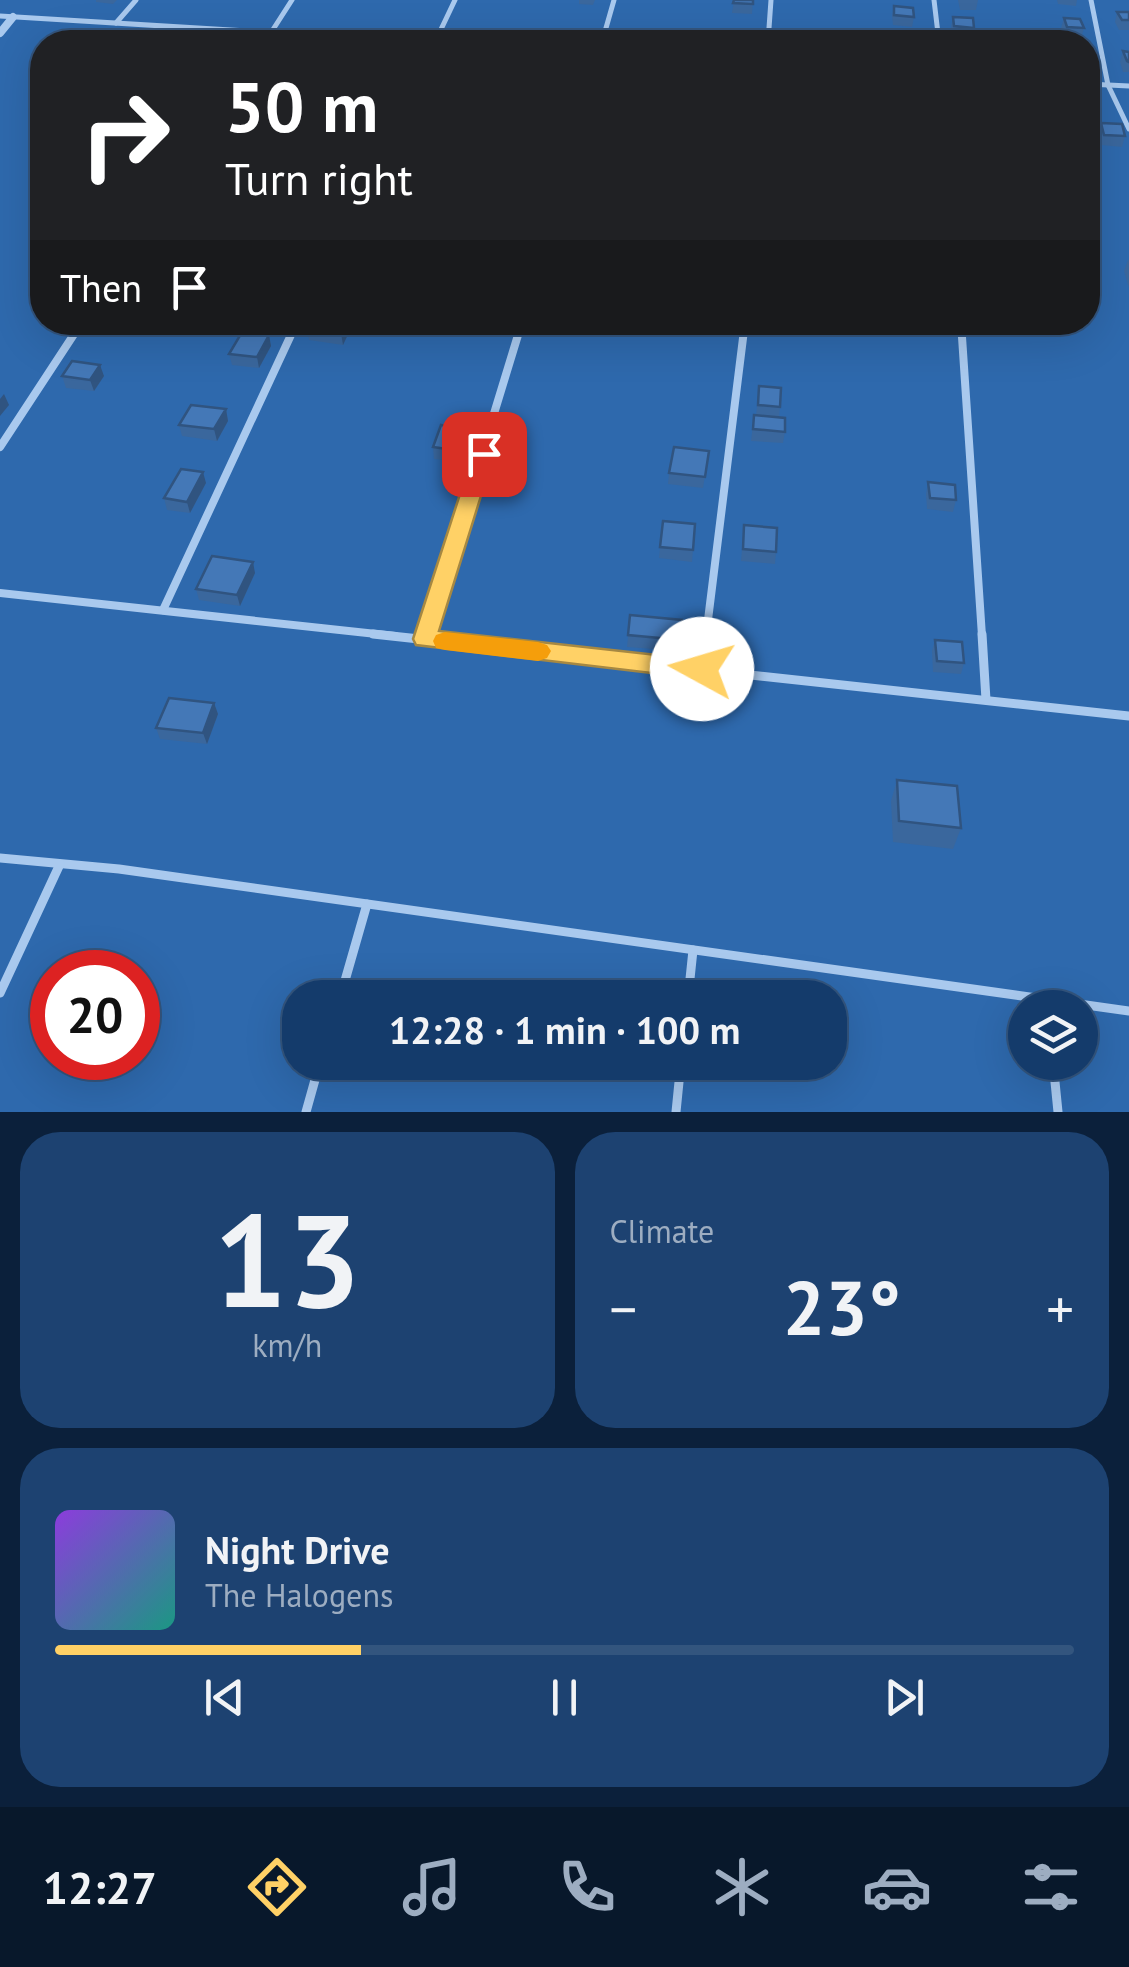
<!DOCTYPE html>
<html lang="en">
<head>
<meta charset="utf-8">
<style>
	:root { --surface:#143b6b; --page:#1d4271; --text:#f1f3f6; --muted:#9dadc1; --line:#33557e; --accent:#ffd166 }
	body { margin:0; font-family:"PT Sans",sans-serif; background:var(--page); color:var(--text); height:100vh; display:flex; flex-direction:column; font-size:38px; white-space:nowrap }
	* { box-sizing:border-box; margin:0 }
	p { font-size:32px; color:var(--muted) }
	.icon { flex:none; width:55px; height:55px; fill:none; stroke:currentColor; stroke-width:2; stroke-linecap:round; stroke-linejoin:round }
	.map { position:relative; height:1112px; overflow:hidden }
	.side { display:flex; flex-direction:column; gap:20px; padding:20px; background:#0b203b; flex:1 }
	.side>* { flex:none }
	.hud { position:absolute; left:30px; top:30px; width:1070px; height:305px; border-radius:40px; box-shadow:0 10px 40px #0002,0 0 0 2px var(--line); background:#202124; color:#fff; overflow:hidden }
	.controls { position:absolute; left:1008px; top:990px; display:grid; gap:20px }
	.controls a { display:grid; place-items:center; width:90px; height:90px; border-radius:50%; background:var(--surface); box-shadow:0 10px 40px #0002,0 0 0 2px var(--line); font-size:50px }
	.speed { position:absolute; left:30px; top:950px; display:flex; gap:20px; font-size:50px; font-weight:700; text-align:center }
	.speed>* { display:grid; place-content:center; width:130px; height:130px; border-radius:50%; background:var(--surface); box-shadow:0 10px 40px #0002,0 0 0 2px var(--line); line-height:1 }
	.speed .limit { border:15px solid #d22; background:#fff; color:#111 }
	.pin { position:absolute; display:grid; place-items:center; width:85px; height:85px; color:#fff; margin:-42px; border-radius:20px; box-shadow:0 5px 15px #0006 }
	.me { position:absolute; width:110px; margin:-55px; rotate:276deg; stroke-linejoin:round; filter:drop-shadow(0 0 8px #0008) }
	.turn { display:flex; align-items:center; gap:35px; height:210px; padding:0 30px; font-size:45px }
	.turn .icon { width:130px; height:130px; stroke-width:2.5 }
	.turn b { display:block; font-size:70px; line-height:85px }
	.then { display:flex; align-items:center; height:95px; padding:0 30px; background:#0003; gap:20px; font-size:38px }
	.big { font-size:75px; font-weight:700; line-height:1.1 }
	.side .widget { flex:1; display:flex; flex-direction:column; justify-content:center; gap:15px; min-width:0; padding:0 35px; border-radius:40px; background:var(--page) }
	.side .dial { align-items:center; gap:0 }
	.dial b { font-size:130px; line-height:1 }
	.song { display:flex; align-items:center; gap:30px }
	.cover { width:120px; height:120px; border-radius:15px; background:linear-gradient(135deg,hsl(270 70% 55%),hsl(170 70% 35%)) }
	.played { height:10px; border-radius:5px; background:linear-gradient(90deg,var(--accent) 30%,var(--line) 30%) }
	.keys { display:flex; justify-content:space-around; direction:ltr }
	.heat { display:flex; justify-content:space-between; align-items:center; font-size:55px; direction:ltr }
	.side .tiles { flex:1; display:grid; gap:20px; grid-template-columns:1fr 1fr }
	.widget:last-child { grid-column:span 2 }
	.trip { position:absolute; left:282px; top:980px; width:565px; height:100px; border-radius:40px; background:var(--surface); box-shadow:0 10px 40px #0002,0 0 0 2px var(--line); font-weight:700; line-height:100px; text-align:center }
	.tabs { display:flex; height:160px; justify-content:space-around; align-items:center; background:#08182b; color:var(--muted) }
	.tabs .icon { width:70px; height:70px }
	.tabs .current { color:var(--accent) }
	.tabs b { font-size:45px; color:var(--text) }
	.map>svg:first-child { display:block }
</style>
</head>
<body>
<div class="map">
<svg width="1129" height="1112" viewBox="0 0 1129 1112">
	<rect width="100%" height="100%" fill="#1b4f8f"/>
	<path fill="#2e69ad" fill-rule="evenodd" d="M 0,0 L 1129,0 L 1129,1112 L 0,1112 ZM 42,42 L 1088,42 L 1088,322 L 42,322 ZM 52,972 L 138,972 L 138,1058 L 52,1058 ZM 300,998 L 830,998 L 830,1062 L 300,1062 ZM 1025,1008 L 1080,1008 L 1080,1062 L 1025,1062 Z"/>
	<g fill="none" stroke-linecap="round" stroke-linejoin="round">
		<g stroke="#a9c9ee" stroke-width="5">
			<path d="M 934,0 L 939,42"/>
			<path d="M 1091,0 L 1108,85 L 1129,129"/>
			<path d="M 0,16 L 426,42"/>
			<path d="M 116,23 L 136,0"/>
			<path d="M 265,42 L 292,0"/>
			<path d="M 435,42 L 455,0"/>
			<path d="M 602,42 L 614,0"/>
			<path d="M 768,42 L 771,0"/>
			<path d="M 1088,84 L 1129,86"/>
		</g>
		<g stroke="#a9c9ee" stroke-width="8">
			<path d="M 961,322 L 982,636"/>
			<path d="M 0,447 L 82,322"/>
			<path d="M 0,593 L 395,636"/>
			<path d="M 163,610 L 297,322"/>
			<path d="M 426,636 L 522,322"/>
			<path d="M 706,636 L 745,322"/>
		</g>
		<g stroke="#a9c9ee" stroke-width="9">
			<path d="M 373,634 L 1129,716"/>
			<path d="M 982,634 L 986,700"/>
			<path d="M 425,639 L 427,634"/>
			<path d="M 702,669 L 706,634"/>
			<path d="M 0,858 L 119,869 L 1129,1011"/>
			<path d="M 0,993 L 60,864"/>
			<path d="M 340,998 L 367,904"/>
			<path d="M 688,998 L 693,950"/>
			<path d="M 1053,1062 L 1058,1112"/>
			<path d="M 306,1112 L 320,1062"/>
			<path d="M 676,1112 L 681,1062"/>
		</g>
		<path stroke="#a9c9ee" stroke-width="8" d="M 0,33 L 13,17"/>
	</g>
	<g fill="#3a679d">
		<path d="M 96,0 L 117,0 L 113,4 L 96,2 Z"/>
		<path d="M 579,0 L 595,0 L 593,5 L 579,4 Z"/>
		<path d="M 734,0 L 753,0 L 752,14 L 732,13 Z"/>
		<path d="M 958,0 L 978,0 L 976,10 L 960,10 Z"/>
		<path d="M 1057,0 L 1077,0 L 1076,6 L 1058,4 Z"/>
		<path d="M 894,6 L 914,17 L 912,27 L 893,25 L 892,16 Z"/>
		<path d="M 1117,12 L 1129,12 L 1129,30 L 1119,30 L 1115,22 Z"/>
		<path d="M 953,17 L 974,28 L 972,38 L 952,36 L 951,27 Z"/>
		<path d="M 1064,18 L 1084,28 L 1081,38 L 1064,37 L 1061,28 Z"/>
		<path d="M 1123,51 L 1129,52 L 1129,72 L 1123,72 L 1120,62 Z"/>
		<path d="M 1101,123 L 1125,136 L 1122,147 L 1101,145 L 1098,134 Z"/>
		<path d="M 1128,260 L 1129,260 L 1129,288 L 1124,271 Z"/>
		<path d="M 475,322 L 506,322 L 502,333 L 476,330 Z"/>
		<path d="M 352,326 L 343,345 L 309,340 L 307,329 Z"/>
		<path d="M 269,335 L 271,346 L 259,368 L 232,365 L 229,354 Z"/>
		<path d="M 62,376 L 104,376 L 94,391 L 66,388 Z"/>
		<path d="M 759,386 L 780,407 L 779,418 L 785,432 L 783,443 L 751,441 L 754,415 L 756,416 Z"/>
		<path d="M 226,409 L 228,421 L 217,441 L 182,436 L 179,425 Z"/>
		<path d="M 469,429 L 470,440 L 462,462 L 434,459 L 433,447 Z"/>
		<path d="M 709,451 L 703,488 L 668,484 L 669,473 Z"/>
		<path d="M 928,482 L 956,500 L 953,512 L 927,509 L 926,494 Z"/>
		<path d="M 206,483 L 190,513 L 167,510 L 164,498 Z"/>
		<path d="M 663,521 L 695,524 L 692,562 L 659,558 Z"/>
		<path d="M 744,525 L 776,552 L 775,564 L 741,561 Z"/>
		<path d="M 255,573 L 240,606 L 199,600 L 196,589 Z"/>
		<path d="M 630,615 L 682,620 L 680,651 L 627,647 Z"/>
		<path d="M 935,640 L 964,663 L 961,674 L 933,672 L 932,651 Z"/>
		<path d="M 214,703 L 218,714 L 207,744 L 160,739 L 156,728 Z"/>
		<path d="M 897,780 L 961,828 L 953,849 L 893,842 L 891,801 Z"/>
	</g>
	<g fill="#305480">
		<path d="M 347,322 L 352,322 L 352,326 L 343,345 L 341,333 Z"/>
		<path d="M 269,335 L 271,346 L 259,368 L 257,357 Z"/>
		<path d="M 100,365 L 104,376 L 94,391 L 90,380 Z"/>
		<path d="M 4,394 L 9,405 L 0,416 L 0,399 Z"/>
		<path d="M 226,409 L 228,421 L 217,441 L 214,429 Z"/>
		<path d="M 469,429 L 470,440 L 462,462 L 461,451 Z"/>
		<path d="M 203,472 L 206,483 L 190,513 L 187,502 Z"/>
		<path d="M 253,562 L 255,573 L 240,606 L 237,595 Z"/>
		<path d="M 214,703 L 218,714 L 207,744 L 203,733 Z"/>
	</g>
	<g fill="#4478b7" stroke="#305480" stroke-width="2.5">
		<path d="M 734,0 L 753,0 L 753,4 L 733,3 Z"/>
		<path d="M 894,6 L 913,8 L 914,17 L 894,15 Z"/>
		<path d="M 1117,12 L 1129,12 L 1129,20 L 1122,20 Z"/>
		<path d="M 953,17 L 973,18 L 974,28 L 954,26 Z"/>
		<path d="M 1064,18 L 1080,19 L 1084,28 L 1067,27 Z"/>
		<path d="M 1123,51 L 1129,52 L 1129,62 L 1127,61 Z"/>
		<path d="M 1088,52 L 1089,52 L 1092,62 L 1088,62 Z"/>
		<path d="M 1101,123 L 1122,124 L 1125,136 L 1104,135 Z"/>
		<path d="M 311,322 L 347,322 L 341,333 L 307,329 Z"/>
		<path d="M 242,332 L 269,335 L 257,357 L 229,354 Z"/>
		<path d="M 72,361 L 100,365 L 90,380 L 62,376 Z"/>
		<path d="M 759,386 L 781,388 L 780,407 L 758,405 Z"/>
		<path d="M 191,405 L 226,409 L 214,429 L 179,425 Z"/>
		<path d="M 754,415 L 785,418 L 785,432 L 753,429 Z"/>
		<path d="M 441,425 L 469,429 L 461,451 L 433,447 Z"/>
		<path d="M 674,447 L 709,451 L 705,477 L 669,473 Z"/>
		<path d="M 181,469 L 203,472 L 187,502 L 164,498 Z"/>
		<path d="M 928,482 L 955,485 L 956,500 L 930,498 Z"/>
		<path d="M 663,521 L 695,524 L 693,550 L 660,547 Z"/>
		<path d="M 744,525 L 777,528 L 776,552 L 743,549 Z"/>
		<path d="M 212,556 L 253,562 L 237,595 L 196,589 Z"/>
		<path d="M 630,615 L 682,620 L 681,640 L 628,635 Z"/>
		<path d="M 935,640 L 962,642 L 964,663 L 937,661 Z"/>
		<path d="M 169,698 L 214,703 L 203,733 L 156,728 Z"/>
		<path d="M 897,780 L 957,786 L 961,828 L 899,821 Z"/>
	</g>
	<path fill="#ffd166" stroke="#a68842" stroke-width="2.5" d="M 484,447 L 494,454 L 439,631 L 702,660 L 710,662 L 714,669 L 710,676 L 702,679 L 416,645 L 413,639 L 473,454 Z"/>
	<path fill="#f59e0b" d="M 445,632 L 538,642 L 547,645 L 551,651 L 547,658 L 538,661 L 445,650 L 436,648 L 433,641 L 436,635 Z"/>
</svg>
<div class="controls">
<a><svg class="icon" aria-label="layers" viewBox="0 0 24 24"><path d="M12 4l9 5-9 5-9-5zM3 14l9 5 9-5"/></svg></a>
</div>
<div class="speed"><div class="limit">20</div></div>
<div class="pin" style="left:484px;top:454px;background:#d93025"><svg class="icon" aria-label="arrive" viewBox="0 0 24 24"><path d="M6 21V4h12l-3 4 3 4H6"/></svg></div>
<svg class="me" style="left:702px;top:669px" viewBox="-20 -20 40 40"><circle r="19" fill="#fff"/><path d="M0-13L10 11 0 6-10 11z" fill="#ffd166"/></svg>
<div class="trip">12:28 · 1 min · 100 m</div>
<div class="hud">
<div class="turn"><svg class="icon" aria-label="right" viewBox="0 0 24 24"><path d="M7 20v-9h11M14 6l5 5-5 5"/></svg><div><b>50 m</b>Turn right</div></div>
<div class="then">Then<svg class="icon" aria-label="arrive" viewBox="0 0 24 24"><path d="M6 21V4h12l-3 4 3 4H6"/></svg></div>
</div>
</div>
<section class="side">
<div class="tiles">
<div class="widget dial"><b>13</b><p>km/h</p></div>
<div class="widget"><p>Climate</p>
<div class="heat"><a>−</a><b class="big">23°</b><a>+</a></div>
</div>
<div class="widget">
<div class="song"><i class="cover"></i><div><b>Night Drive</b><p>The Halogens</p></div></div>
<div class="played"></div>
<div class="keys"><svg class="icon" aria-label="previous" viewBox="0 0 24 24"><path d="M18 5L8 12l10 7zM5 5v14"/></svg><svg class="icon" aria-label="pause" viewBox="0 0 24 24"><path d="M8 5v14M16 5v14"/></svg><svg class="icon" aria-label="next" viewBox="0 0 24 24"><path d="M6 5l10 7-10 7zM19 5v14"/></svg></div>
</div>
</div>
</section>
<nav class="tabs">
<b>12:27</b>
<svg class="icon current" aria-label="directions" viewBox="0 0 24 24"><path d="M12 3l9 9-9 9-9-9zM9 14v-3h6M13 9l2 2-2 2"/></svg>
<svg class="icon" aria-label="music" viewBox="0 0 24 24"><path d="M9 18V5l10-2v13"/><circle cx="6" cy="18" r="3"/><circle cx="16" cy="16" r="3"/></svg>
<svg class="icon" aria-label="phone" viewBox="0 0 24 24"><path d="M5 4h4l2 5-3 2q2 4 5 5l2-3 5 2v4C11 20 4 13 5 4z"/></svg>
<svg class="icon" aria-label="climate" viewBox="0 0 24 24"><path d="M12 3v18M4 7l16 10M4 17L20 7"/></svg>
<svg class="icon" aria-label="car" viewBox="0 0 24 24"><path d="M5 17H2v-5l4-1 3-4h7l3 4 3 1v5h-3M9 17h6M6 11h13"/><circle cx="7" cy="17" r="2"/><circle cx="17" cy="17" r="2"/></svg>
<svg class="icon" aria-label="filters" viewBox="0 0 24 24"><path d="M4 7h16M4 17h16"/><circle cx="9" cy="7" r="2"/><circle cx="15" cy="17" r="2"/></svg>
</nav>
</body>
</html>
